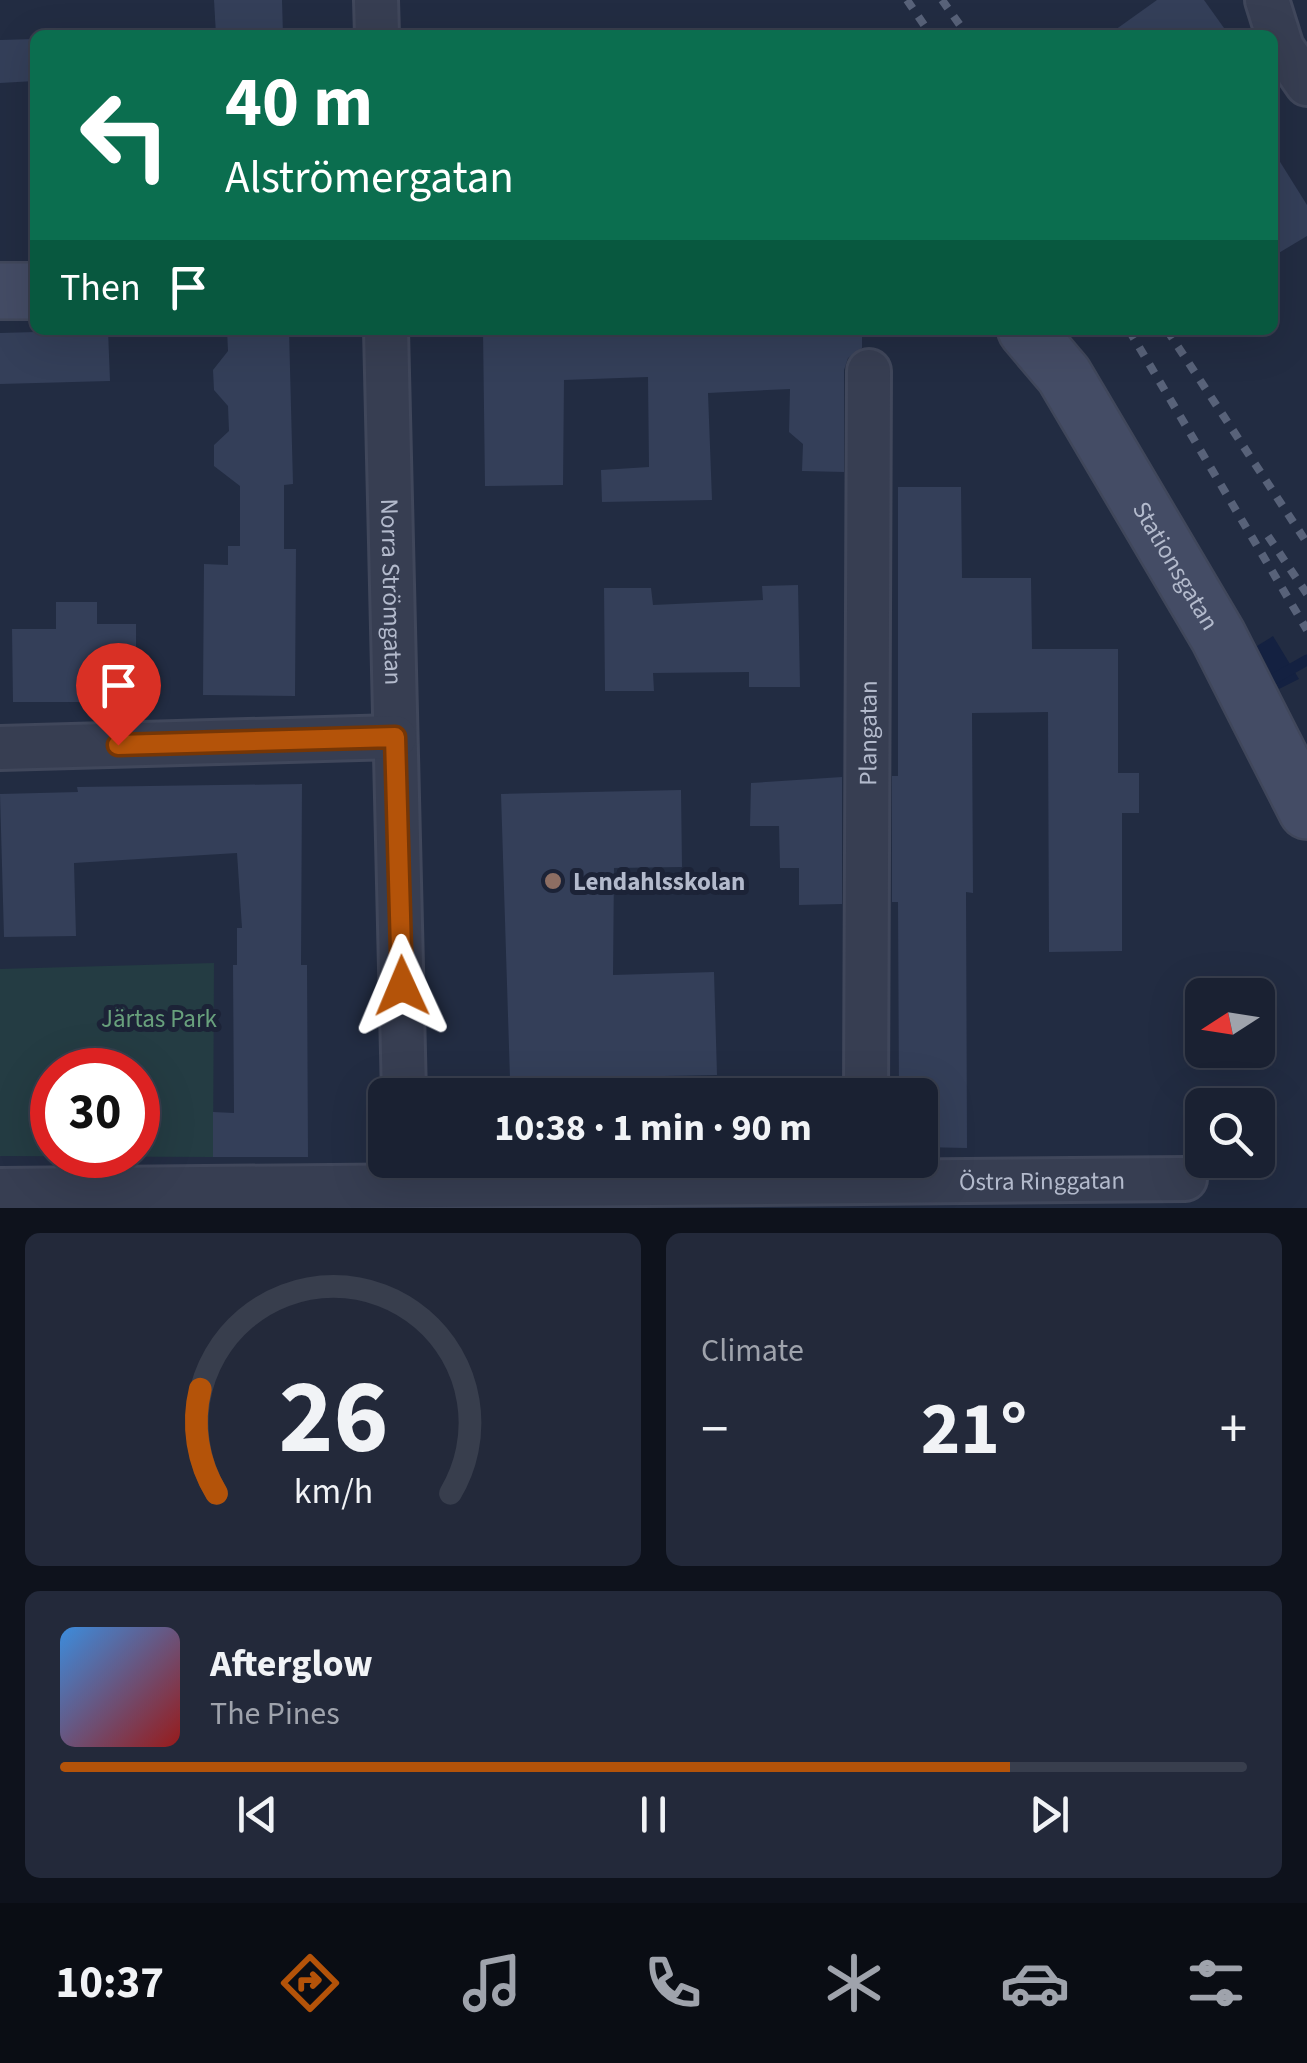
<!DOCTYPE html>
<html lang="en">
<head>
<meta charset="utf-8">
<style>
	:root { --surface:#1a2132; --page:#23293a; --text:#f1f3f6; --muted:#9fa3ac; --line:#383e4d; --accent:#b45309 }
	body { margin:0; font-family:"Source Sans 3",sans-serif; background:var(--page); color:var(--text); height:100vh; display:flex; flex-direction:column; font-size:38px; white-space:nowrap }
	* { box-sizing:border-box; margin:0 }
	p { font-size:32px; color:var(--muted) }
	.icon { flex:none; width:55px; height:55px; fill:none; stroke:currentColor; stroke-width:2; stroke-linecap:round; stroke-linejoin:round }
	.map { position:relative; height:1208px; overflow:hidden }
	.drawer { display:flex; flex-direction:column; gap:25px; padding:25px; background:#0e121c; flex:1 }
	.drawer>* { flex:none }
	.hud { position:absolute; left:30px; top:30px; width:1248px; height:305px; border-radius:15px; box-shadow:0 10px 40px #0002,0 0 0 2px var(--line); background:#0b6e4f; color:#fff; overflow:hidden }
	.needle { width:65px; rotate:258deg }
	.buttons { position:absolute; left:1185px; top:978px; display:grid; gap:20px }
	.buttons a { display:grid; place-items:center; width:90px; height:90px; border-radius:15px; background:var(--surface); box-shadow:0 10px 40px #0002,0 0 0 2px var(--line); font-size:50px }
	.speed { position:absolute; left:30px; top:1048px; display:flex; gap:20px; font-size:50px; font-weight:700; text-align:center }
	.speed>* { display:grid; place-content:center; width:130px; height:130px; border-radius:50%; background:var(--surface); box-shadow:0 10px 40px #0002,0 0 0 2px var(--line); line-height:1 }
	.speed .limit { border:15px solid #d22; background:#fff; color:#111 }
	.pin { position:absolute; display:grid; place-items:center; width:85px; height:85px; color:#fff; margin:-102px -42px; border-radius:50% 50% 50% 0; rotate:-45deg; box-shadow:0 0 10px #0007 }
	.pin .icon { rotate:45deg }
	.me { position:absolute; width:110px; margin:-55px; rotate:359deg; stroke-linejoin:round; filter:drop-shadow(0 0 8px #0008) }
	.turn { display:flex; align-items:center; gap:35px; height:210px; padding:0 30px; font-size:45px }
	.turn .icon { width:130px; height:130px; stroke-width:2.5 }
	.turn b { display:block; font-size:70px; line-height:85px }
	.then { display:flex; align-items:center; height:95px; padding:0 30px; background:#0003; gap:20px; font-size:38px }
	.big { font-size:75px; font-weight:700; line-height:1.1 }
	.drawer .tile { flex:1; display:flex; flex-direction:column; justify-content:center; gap:15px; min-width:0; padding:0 35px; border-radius:15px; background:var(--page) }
	.drawer .dial { align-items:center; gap:0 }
	.dial svg { height:260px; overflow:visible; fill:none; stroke:var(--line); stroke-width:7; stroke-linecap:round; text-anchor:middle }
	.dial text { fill:var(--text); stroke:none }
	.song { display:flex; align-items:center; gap:30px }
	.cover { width:120px; height:120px; border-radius:15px; background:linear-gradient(135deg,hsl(210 70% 55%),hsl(0 70% 35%)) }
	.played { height:10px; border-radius:5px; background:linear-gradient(90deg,var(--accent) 80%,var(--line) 80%) }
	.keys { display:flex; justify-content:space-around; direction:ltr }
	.heat { display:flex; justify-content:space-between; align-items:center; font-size:55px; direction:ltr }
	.drawer .tiles { flex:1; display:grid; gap:25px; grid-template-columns:1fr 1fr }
	.tile:last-child { grid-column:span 2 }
	.trip { position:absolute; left:368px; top:1078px; width:570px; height:100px; border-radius:15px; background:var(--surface); box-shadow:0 10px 40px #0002,0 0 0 2px var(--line); font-weight:700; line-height:100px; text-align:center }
	.dock { display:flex; height:160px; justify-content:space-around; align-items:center; background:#0a0d14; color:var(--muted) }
	.dock .icon { width:70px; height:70px }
	.dock .current { color:var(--accent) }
	.dock b { font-size:45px; color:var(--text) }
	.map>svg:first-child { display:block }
</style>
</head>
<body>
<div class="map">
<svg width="1307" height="1208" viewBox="0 0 1307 1208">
	<rect width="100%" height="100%" fill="#222c42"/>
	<path fill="#243c43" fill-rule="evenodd" d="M 214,963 L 213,1157 L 0,1156 L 0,969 ZM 52,1070 L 138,1070 L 138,1155 L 52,1155 Z"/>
	<path fill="#142141" d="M 1273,636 L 1299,679 L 1279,689 L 1257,646 Z"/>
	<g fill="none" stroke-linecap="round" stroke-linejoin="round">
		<path stroke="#142141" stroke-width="11" d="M 1270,681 L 1307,660"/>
	</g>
	<g fill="#343f59">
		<path d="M 214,0 L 282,0 L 283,35 L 216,35 Z"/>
		<path d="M 1157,0 L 1204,0 L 1229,35 L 1108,35 Z"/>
		<path d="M 35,39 L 35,81 L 0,83 L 0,40 Z"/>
		<path d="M 1272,149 L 1307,205 L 1307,236 L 1272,257 Z"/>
		<path d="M 108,330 L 110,381 L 0,384 L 0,333 Z"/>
		<path d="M 227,330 L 289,330 L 293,484 L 284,485 L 284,549 L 296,549 L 295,696 L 203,695 L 204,564 L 228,565 L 228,546 L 240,546 L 240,486 L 214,466 L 214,445 L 229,431 L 228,406 L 214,390 L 213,370 L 228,351 Z"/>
		<path d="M 483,330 L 862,330 L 862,348 L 848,358 L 844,370 L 844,472 L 802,471 L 803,444 L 789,432 L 790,389 L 708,393 L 712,500 L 602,502 L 601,470 L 649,467 L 648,377 L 564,380 L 563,485 L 485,486 Z"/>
		<path d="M 898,487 L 961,487 L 962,578 L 1031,578 L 1032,649 L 1118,649 L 1118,773 L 1139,773 L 1139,813 L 1122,813 L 1122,951 L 1049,952 L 1048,712 L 972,713 L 973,893 L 966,892 L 967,1148 L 920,1147 L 920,1095 L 899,1095 L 898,902 L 892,902 L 892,776 L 898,776 Z"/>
		<path d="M 798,585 L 800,687 L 749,687 L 749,672 L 653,673 L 654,691 L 605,691 L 604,588 L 651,588 L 653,605 L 763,600 L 762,586 Z"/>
		<path d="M 56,602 L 97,602 L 97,624 L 136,624 L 136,702 L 13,702 L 12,629 L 56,629 Z"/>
		<path d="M 842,777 L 842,904 L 799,905 L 799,868 L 780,868 L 779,826 L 750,826 L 751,783 Z"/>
		<path d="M 302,784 L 301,965 L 307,965 L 308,1157 L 213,1157 L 213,1112 L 234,1113 L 233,965 L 237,965 L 237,928 L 242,928 L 237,853 L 74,863 L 76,936 L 4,937 L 0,794 L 78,792 L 77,787 Z"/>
		<path d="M 681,790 L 682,867 L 614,868 L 613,975 L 714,972 L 717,1075 L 510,1079 L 501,794 Z"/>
	</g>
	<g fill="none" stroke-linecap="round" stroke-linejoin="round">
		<defs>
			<g id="street">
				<path d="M 376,0 L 377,35"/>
				<path d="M 1267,0 L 1282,48 L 1307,84"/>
				<path id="s1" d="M 386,330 L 404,1095"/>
				<path d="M 0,748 L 395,737"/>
				<path id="s2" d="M 866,1095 L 869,371"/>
				<path id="s3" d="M 0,1190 L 1185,1179"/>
			</g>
			<g id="secondary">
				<path d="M 0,291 L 35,291"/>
				<path id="s4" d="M 1026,330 L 1064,375 L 1218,636 L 1307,811"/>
			</g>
		</defs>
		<use href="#street" stroke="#40475b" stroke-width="48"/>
		<use href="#secondary" stroke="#40475b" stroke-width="60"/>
		<use href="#street" stroke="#373e52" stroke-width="42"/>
		<use href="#secondary" stroke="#444c65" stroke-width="55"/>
		<g stroke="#586279" stroke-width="8" stroke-dasharray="10 10" stroke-linecap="butt">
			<path d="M 907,0 L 931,35"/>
			<path d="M 942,0 L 967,35"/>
			<path d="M 1129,330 L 1307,630"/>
			<path d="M 1167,330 L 1307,543"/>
			<path d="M 1268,536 L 1307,594"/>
		</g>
	</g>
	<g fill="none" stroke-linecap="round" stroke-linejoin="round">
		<defs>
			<path id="route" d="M 118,745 L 395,737 L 402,986"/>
		</defs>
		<use href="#route" stroke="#753606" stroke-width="25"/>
		<use href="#route" stroke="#b45309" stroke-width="18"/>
	</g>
	<circle fill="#8d6e63" stroke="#1c2337" stroke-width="4" cx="553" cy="881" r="10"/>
	<g text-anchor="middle" stroke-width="10" stroke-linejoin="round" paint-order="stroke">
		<g font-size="25" fill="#b3bacc" stroke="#1c2337">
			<text dy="9" stroke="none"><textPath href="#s4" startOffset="280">Stationsgatan</textPath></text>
			<text dy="9" stroke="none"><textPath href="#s1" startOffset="262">Norra Strömgatan</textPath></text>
			<text dy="9" stroke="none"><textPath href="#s2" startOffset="362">Plangatan</textPath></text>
			<text dy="9" stroke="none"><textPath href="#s3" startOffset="1042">Östra Ringgatan</textPath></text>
		</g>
		<g font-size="25" font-weight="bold" fill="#b3bacc" stroke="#1c2337" text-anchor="start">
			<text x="573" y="890">Lendahlsskolan</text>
		</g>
		<g font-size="25" fill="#68a07c" stroke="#1c2337">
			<text x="159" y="1027">Järtas Park</text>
		</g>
	</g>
</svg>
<div class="buttons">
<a><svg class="needle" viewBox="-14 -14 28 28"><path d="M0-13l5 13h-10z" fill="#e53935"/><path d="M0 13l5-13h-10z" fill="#9fa3ac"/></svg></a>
<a><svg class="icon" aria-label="search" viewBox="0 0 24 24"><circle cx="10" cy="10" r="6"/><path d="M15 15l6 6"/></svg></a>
</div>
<div class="speed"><div class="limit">30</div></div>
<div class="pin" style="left:118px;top:745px;background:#d93025"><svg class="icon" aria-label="arrive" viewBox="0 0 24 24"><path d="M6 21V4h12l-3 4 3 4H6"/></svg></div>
<svg class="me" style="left:402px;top:986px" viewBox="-20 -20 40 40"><path d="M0-17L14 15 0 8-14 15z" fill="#b45309" stroke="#fff" stroke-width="4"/></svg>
<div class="trip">10:38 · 1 min · 90 m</div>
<div class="hud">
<div class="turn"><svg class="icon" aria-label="left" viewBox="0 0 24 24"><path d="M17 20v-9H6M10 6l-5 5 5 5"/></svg><div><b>40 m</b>Alströmergatan</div></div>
<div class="then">Then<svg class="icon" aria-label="arrive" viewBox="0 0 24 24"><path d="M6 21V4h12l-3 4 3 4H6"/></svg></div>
</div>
</div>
<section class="drawer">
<div class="tiles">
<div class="tile dial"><svg viewBox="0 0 100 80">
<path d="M14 69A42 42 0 1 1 86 69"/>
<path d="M14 69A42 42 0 0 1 9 37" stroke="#b45309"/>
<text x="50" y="56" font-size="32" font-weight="700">26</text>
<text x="50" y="72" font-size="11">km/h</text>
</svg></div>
<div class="tile"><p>Climate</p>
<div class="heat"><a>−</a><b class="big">21°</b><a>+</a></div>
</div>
<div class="tile">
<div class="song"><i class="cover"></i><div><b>Afterglow</b><p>The Pines</p></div></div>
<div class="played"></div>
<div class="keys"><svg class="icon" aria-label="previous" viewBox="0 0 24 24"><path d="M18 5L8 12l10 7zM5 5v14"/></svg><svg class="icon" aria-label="pause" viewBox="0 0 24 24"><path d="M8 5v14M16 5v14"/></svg><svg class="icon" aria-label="next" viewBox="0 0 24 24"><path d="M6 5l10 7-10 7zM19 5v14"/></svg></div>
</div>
</div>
</section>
<nav class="dock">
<b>10:37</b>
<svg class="icon current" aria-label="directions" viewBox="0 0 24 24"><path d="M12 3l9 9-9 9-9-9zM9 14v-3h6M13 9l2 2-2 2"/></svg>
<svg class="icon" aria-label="music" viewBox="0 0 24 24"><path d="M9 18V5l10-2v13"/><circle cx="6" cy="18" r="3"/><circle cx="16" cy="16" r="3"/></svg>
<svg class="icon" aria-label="phone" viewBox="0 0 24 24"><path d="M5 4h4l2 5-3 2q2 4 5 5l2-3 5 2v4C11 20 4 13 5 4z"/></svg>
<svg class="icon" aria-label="climate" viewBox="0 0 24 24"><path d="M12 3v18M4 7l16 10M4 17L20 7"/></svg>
<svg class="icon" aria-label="car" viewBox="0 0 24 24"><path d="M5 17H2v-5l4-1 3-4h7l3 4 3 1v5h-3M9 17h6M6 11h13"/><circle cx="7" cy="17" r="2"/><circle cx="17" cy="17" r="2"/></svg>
<svg class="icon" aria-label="filters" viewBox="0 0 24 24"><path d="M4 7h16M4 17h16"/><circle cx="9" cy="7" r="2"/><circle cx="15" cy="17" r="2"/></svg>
</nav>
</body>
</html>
